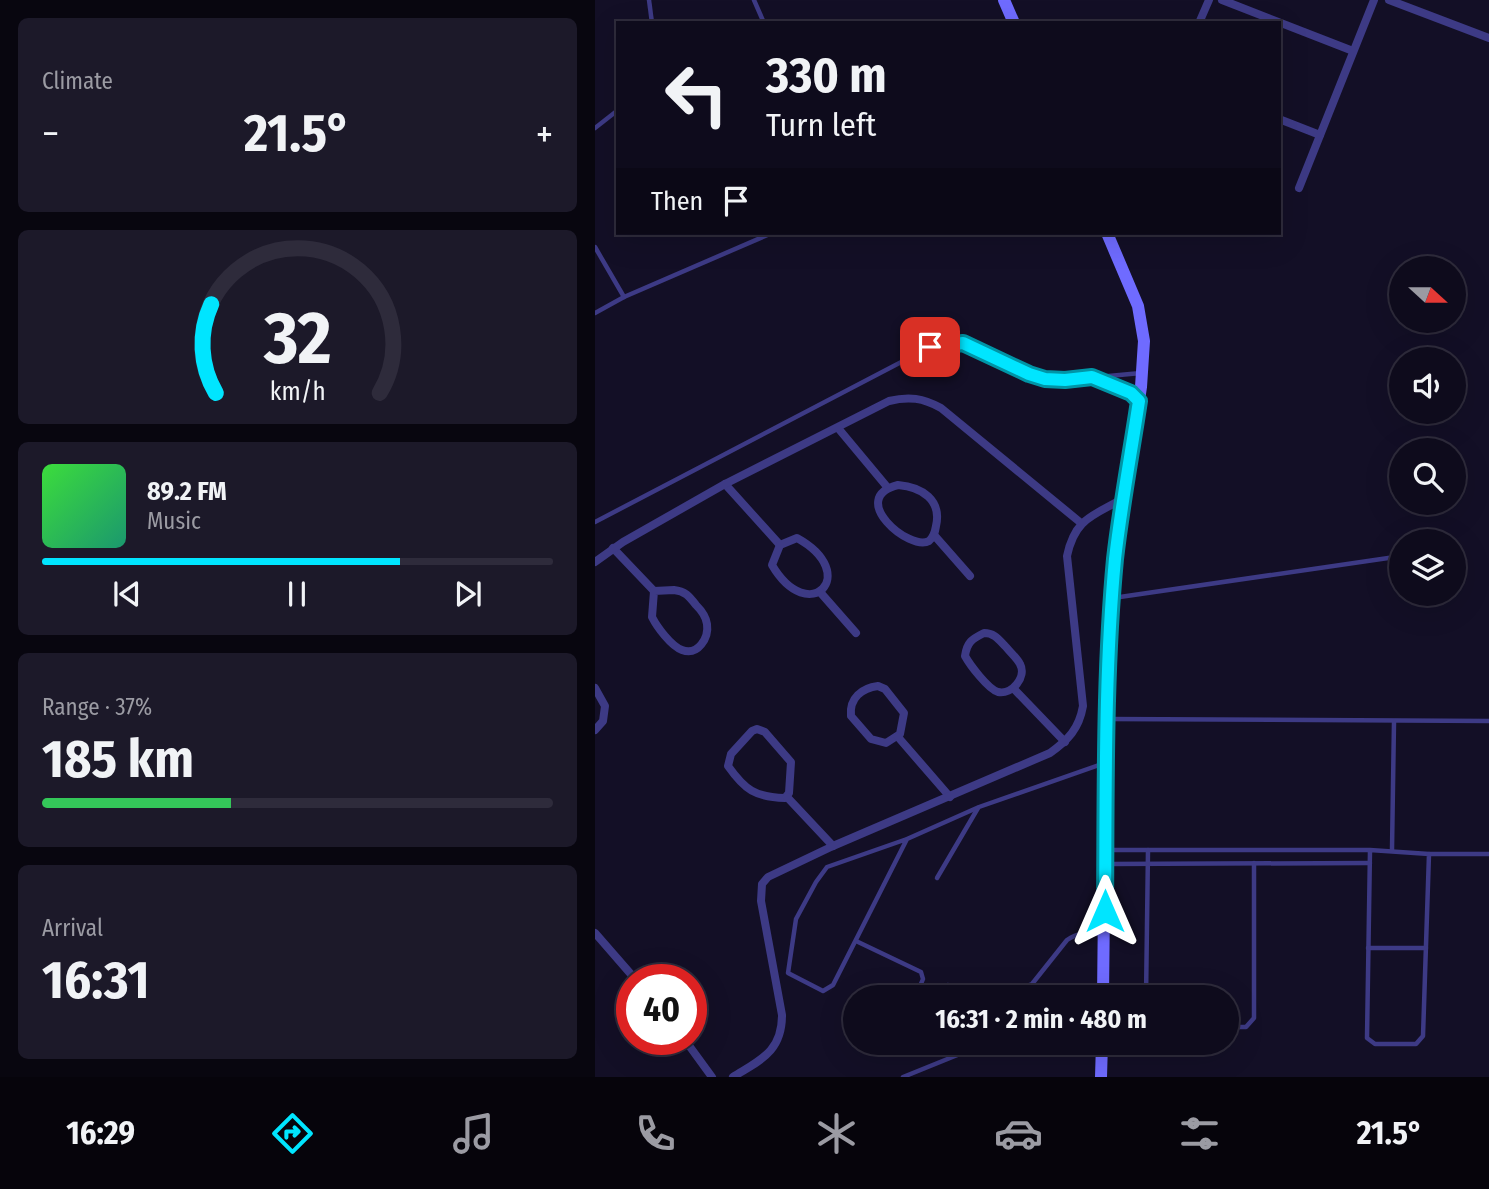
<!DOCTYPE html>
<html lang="en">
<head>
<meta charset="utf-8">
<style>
	:root { --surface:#0e0b1c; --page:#1c1929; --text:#f1f3f6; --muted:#9b9ba3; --line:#2e2b3b; --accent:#00e5ff }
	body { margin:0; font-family:"Fira Sans Condensed",sans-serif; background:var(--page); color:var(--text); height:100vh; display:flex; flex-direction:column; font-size:26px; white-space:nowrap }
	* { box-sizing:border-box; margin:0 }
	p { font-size:23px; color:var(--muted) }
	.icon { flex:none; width:38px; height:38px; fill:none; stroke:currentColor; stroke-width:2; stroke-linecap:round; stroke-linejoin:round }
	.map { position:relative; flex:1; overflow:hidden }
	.drawer { display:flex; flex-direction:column; gap:18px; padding:18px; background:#08060f; width:595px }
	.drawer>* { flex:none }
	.guide { position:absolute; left:21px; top:21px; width:665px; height:214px; border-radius:0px; box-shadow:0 7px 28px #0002,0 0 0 2px var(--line); background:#0e0b1c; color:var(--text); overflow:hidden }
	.needle { width:46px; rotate:111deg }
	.buttons { position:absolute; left:794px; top:256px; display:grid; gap:14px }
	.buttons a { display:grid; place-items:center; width:77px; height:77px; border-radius:50%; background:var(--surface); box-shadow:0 7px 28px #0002,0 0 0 2px var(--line); font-size:35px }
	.speed { position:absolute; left:21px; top:964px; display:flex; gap:14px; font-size:35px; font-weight:700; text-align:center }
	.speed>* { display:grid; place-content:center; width:91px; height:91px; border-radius:50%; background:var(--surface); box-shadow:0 7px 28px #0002,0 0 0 2px var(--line); line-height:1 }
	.speed .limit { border:10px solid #d22; background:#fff; color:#111 }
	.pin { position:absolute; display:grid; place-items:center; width:60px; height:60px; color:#fff; margin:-30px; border-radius:14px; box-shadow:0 4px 10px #0006 }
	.me { position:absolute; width:77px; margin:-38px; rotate:0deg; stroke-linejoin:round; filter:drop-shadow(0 0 5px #0008) }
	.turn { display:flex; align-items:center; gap:24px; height:147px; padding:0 35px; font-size:32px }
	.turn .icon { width:91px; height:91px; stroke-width:2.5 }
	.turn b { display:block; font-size:49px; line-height:60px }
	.then { display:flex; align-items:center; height:66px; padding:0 35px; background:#0003; gap:14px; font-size:26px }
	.big { font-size:52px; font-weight:700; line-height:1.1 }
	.drawer .widget { flex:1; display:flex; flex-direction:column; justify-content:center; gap:10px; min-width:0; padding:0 24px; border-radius:10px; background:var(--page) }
	.drawer .dial { align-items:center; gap:0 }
	.dial svg { height:182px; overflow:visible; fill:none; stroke:var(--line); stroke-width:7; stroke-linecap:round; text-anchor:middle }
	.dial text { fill:var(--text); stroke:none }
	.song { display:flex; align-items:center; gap:21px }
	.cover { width:84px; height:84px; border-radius:10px; background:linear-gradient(135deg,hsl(120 70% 55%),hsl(160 70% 35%)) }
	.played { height:7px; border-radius:4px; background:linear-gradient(90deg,var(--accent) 70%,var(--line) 70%) }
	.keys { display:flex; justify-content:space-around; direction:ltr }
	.heat { display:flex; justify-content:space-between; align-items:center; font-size:38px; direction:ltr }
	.charge { height:10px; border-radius:5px; background:linear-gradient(90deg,#34c759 37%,var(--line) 0) }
	.trip { position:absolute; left:248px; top:985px; width:396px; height:70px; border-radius:35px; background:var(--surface); box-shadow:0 7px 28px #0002,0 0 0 2px var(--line); font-weight:700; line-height:70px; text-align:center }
	.dock { display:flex; height:112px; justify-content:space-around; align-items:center; background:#06040b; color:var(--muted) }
	.dock .icon { width:49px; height:49px }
	.dock .selected { color:var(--accent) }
	.dock b { font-size:32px; color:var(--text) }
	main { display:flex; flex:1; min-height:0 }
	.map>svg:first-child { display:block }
</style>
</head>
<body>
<main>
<section class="drawer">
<div class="widget"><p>Climate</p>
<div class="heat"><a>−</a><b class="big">21.5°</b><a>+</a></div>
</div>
<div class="widget dial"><svg viewBox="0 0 100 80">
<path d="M14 69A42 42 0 1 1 86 69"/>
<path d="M14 69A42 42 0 0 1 12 30" stroke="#00e5ff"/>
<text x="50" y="56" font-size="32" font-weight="700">32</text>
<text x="50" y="72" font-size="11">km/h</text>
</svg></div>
<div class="widget">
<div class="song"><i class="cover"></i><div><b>89.2 FM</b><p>Music</p></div></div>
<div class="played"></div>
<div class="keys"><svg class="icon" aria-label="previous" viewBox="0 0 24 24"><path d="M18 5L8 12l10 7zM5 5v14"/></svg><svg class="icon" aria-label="pause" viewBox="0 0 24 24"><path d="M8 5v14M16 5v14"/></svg><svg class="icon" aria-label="next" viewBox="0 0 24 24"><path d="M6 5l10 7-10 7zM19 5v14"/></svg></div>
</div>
<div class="widget"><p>Range · 37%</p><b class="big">185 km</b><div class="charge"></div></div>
<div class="widget"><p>Arrival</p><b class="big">16:31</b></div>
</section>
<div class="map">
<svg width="894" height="1077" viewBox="0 0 894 1077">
	<rect width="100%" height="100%" fill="#130f26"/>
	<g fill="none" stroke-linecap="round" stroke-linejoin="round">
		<g stroke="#3d3a85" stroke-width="4.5">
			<path d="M 54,0 L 57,23"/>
			<path d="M 159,0 L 169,23"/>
			<path d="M 0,128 L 23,110"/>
			<path d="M 0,247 L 29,297"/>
			<path d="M 0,313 L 29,297 L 177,233"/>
			<path d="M 499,378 L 536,393 L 541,398"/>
			<path d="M 0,522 L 335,347 L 368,343 L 434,374 L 450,379 L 470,380 L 546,373"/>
			<path d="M 518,598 L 807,556"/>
			<path d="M 512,719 L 894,721"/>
			<path d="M 312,839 L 238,985 L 228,991 L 193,973 L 201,919 L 221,882 L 232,867 L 312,839 L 384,807 L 510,763"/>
			<path d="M 511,850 L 775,850 L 834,854 L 828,1036 L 821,1044 L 780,1044 L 772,1038 L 775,850"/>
			<path d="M 797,850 L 799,722"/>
			<path d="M 834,854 L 894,854"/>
			<path d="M 513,864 L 775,863"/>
			<path d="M 342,878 L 383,808"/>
			<path d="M 261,941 L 326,972 L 328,979 L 320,998"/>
			<path d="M 773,948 L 831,948"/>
			<path d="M 353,985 L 377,998"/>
			<path d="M 399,998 L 437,984 L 472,940 C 483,932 493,933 506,934"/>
			<path d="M 551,998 L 553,850"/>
			<path d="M 632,1027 L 651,1027 L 659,1018 L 659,863"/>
			<path d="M 487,1043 L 506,1054"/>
			<path d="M 308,1077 L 392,1043"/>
		</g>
		<g stroke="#3d3a85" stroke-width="8">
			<path d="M 627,0 L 758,51"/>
			<path d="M 794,0 L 894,38"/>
			<path d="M 604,23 L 614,0"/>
			<path d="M 684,119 L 725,135"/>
			<path d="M 704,188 L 779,0"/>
			<path d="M 243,428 L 293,488"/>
			<path d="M 130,484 L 185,545"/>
			<path d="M 303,485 C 327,487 347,500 341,526 C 340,532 339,537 334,541 C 315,552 251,498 303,485 Z"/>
			<path d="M 339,535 L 375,576"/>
			<path d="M 202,538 C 267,574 214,628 177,565 L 185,545 Z"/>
			<path d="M 18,548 L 59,591"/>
			<path d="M 0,562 L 28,542 L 130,484 L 294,401 C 314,396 328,398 346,408 L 486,523"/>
			<path d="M 79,590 C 90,591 94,596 101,605 C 106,610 111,616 112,624 C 114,638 103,656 87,650 C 76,646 62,627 57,617 L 59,591 Z"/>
			<path d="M 225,592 L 261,633"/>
			<path d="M 389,633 C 400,633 404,640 411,647 C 415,652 422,658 425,664 C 432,677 417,695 403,692 C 393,689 375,665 370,656 C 372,642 377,639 389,633 Z"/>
			<path d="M 283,686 L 290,689 L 309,713 L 305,734 L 291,743 L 276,739 L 256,716 C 254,698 267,688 283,686 Z"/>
			<path d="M 0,688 L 10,706 L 8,721 L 0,730"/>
			<path d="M 419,689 L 470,742"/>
			<path d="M 162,729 L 170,732 L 196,762 L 194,793 L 190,798 C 160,797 150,790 133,766 L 136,754 L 157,731 Z"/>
			<path d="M 303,737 L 355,797"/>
			<path d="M 192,797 L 238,846"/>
			<path d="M 0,933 L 41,980"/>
			<path d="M 96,1016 L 96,1029"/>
			<path d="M 58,1040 C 69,1052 79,1048 90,1040"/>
			<path d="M 90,1040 L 117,1077"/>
			<path d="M 138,1077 C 165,1060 187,1052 187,1015 L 166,901 L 167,884 L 173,877 L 238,846 L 455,753 C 473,740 484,729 488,706 L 472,556 C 480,518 498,516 529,498"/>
		</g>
		<g stroke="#6f6bff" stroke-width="12">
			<path d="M 409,0 L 419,23"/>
			<path d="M 508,998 L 511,719 L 517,598 L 521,557 L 546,387 L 549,341 L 543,306 L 512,233"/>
			<path d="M 506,1077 L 507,1043"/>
		</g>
	</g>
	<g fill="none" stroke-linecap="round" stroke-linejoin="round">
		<defs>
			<path id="route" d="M 335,347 L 368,343 L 434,374 L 450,379 L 470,380 L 497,377 L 536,393 L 544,401 C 536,454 526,506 520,559 C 509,676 511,794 510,911"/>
		</defs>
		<use href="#route" stroke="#0095a6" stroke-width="18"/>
		<use href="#route" stroke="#00e5ff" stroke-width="12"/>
	</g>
</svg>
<div class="buttons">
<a><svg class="needle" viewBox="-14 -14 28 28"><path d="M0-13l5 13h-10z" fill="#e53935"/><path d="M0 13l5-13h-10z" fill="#9b9ba3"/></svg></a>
<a><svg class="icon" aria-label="sound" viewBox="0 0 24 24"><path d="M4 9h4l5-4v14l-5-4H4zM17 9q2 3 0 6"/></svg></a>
<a><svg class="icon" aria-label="search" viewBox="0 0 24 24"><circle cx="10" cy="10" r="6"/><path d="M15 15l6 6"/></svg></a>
<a><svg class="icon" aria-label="layers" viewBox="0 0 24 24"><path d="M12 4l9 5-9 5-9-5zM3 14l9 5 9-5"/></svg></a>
</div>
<div class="speed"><div class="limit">40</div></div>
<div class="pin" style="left:335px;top:347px;background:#d93025"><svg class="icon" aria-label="arrive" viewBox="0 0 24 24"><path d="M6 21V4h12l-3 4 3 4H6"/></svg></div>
<svg class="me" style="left:510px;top:911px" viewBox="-20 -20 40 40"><path d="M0-17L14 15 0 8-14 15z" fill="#00e5ff" stroke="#fff" stroke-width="4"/></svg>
<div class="trip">16:31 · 2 min · 480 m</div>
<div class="guide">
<div class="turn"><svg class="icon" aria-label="left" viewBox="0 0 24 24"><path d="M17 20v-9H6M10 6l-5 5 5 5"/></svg><div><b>330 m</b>Turn left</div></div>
<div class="then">Then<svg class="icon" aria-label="arrive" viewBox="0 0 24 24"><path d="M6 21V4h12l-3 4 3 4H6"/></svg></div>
</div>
</div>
</main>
<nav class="dock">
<b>16:29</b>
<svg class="icon selected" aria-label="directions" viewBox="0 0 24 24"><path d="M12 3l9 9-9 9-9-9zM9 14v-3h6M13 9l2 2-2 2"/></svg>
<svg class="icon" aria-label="music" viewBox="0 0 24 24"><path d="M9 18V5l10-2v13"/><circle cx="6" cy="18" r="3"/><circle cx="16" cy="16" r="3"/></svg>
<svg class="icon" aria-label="phone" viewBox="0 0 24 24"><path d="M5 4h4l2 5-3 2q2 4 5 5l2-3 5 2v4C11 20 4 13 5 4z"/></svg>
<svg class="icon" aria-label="climate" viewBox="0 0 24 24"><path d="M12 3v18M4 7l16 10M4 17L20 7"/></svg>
<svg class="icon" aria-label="car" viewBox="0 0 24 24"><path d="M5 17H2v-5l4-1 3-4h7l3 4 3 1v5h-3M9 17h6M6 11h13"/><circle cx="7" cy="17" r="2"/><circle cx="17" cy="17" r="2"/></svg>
<svg class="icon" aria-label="filters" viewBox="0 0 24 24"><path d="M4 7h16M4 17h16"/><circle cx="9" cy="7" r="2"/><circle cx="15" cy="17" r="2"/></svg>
<b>21.5°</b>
</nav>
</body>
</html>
